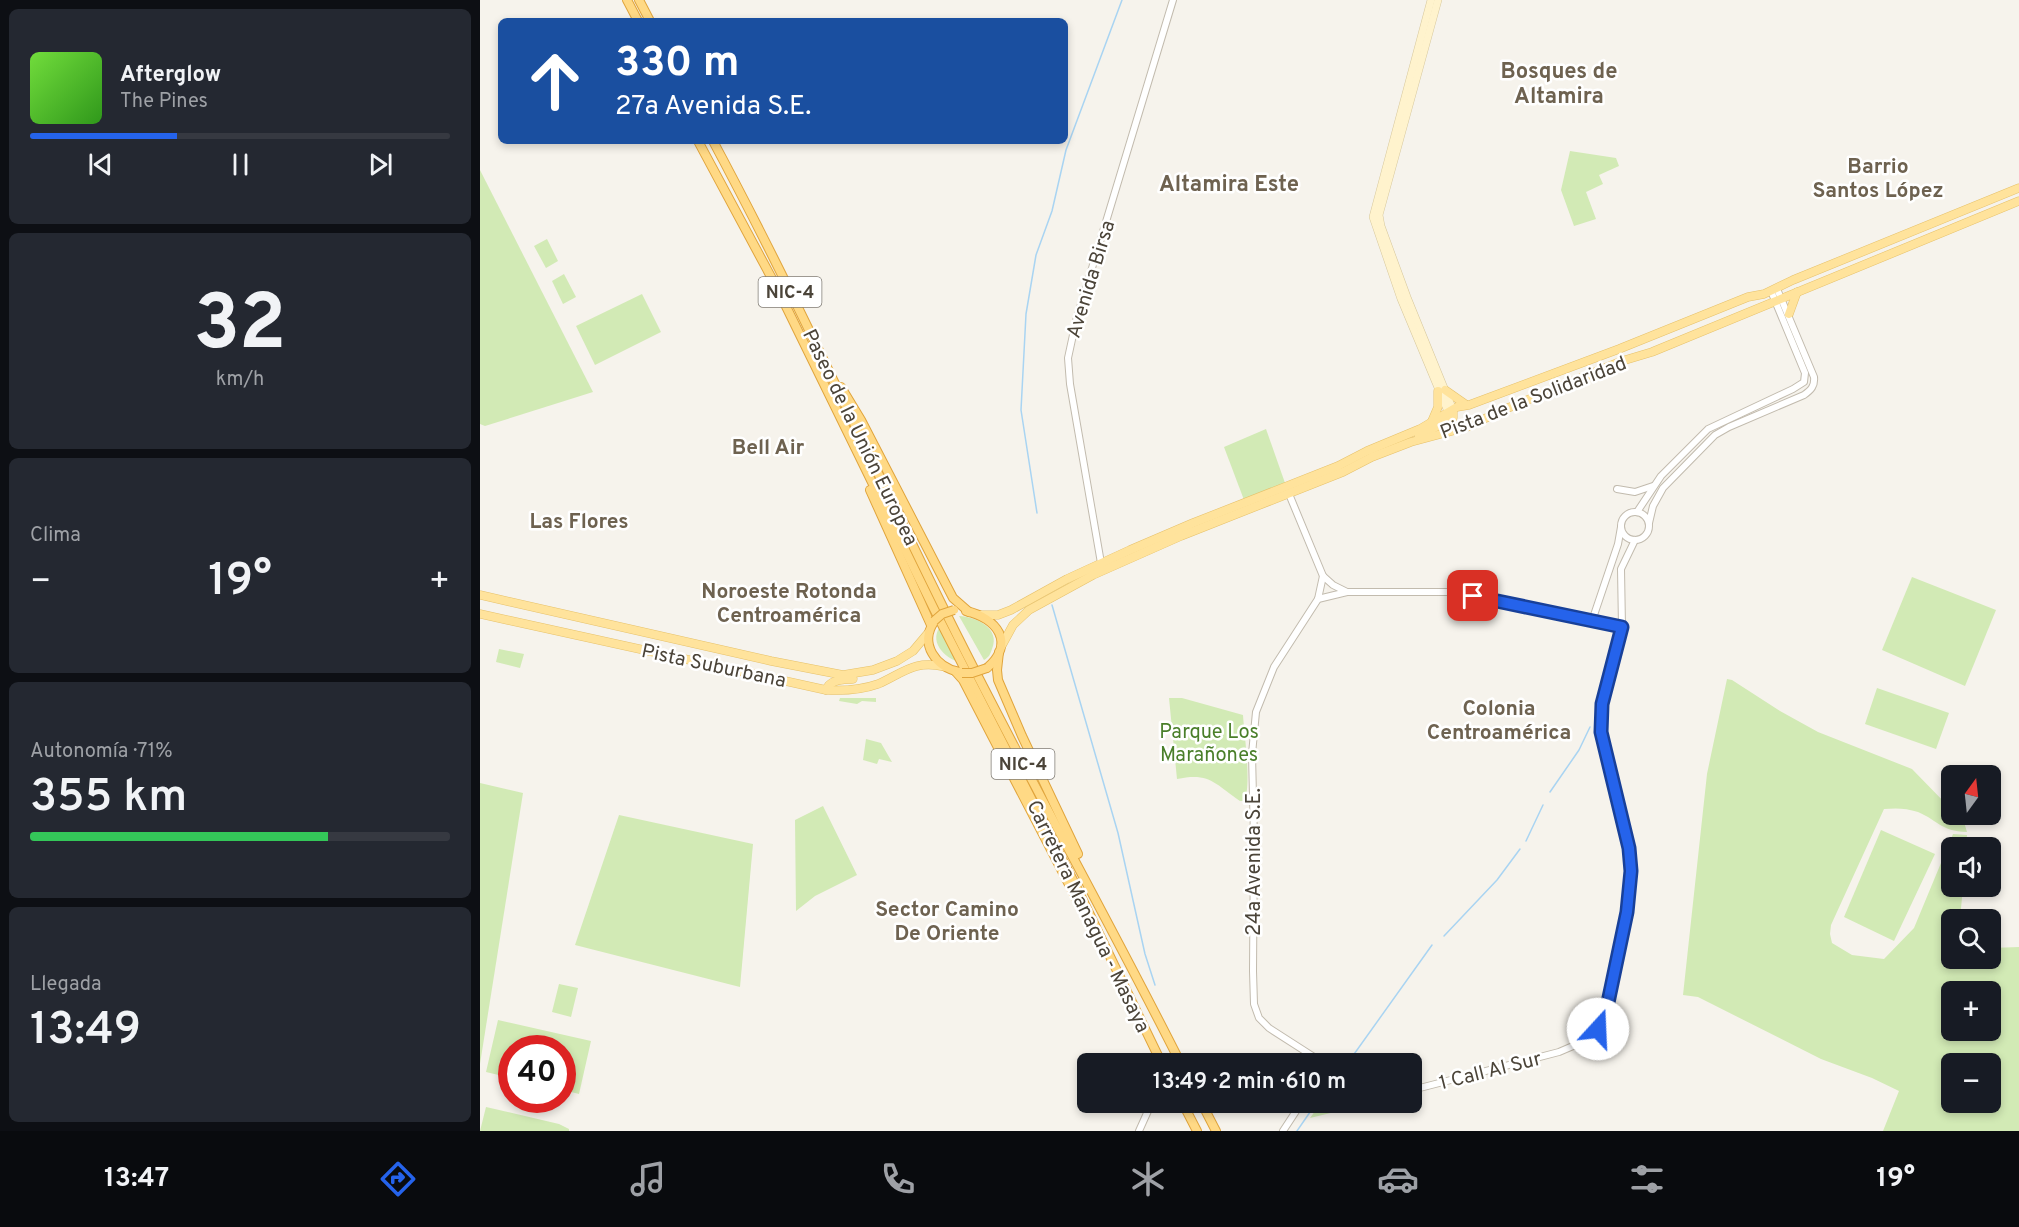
<!DOCTYPE html>
<html lang="es">
<head>
<meta charset="utf-8">
<style>
	:root { --surface:#171b24; --page:#242831; --text:#f1f3f6; --muted:#9ea1a6; --line:#363941; --accent:#2563eb }
	body { margin:0; font-family:Overpass,sans-serif; background:var(--page); color:var(--text); height:100vh; display:flex; flex-direction:column; font-size:22px; white-space:nowrap }
	* { box-sizing:border-box; margin:0 }
	p { font-size:20px; color:var(--muted) }
	.icon { flex:none; width:33px; height:33px; fill:none; stroke:currentColor; stroke-width:2; stroke-linecap:round; stroke-linejoin:round }
	.map { position:relative; flex:1; overflow:hidden }
	.details { display:flex; flex-direction:column; gap:9px; padding:9px; background:#0d0f14; width:480px }
	.details>* { flex:none }
	.top-card { position:absolute; left:18px; top:18px; width:570px; height:126px; border-radius:9px; box-shadow:0 3px 9px #0003; background:#1a4fa0; color:#fff; overflow:hidden }
	.needle { width:39px; rotate:15deg }
	.tools { position:absolute; left:1461px; top:765px; display:grid; gap:12px }
	.tools a { display:grid; place-items:center; width:60px; height:60px; border-radius:9px; background:var(--surface); box-shadow:0 3px 9px #0003; font-size:30px }
	.speed { position:absolute; left:18px; top:1035px; display:flex; gap:12px; font-size:30px; font-weight:700; text-align:center }
	.speed>* { display:grid; place-content:center; width:78px; height:78px; border-radius:50%; background:var(--surface); box-shadow:0 3px 9px #0003; line-height:1 }
	.speed .limit { border:9px solid #d22; background:#fff; color:#111 }
	.pin { position:absolute; display:grid; place-items:center; width:51px; height:51px; color:#fff; margin:-26px; border-radius:12px; box-shadow:0 3px 9px #0006 }
	.me { position:absolute; width:66px; margin:-33px; rotate:20deg; stroke-linejoin:round; filter:drop-shadow(0 0 4px #0008) }
	.turn { display:flex; align-items:center; gap:21px; height:126px; padding:0 18px; font-size:27px }
	.turn .icon { width:78px; height:78px; stroke-width:2.5 }
	.turn b { display:block; font-size:42px; line-height:51px }
	.big { font-size:45px; font-weight:600; line-height:1.1 }
	.details .widget { flex:1; display:flex; flex-direction:column; justify-content:center; gap:9px; min-width:0; padding:0 21px; border-radius:9px; background:var(--page) }
	.details .dial { align-items:center; gap:0 }
	.dial b { font-size:78px; line-height:1 }
	.song { display:flex; align-items:center; gap:18px }
	.cover { width:72px; height:72px; border-radius:9px; background:linear-gradient(135deg,hsl(100 70% 55%),hsl(110 70% 35%)) }
	.played { height:6px; border-radius:3px; background:linear-gradient(90deg,var(--accent) 35%,var(--line) 35%) }
	.keys { display:flex; justify-content:space-around; direction:ltr }
	.heat { display:flex; justify-content:space-between; align-items:center; font-size:33px; direction:ltr }
	.charge { height:9px; border-radius:4px; background:linear-gradient(90deg,#34c759 71%,var(--line) 0) }
	.trip { position:absolute; left:597px; top:1053px; width:345px; height:60px; border-radius:9px; background:var(--surface); box-shadow:0 3px 9px #0003; font-weight:600; line-height:60px; text-align:center }
	.tabs { display:flex; height:96px; justify-content:space-around; align-items:center; background:#090b0e; color:var(--muted) }
	.tabs .icon { width:42px; height:42px }
	.tabs .current { color:var(--accent) }
	.tabs b { font-size:27px; color:var(--text) }
	main { display:flex; flex:1; min-height:0 }
	.map>svg:first-child { display:block }
</style>
</head>
<body>
<main>
<section class="details">
<div class="widget">
<div class="song"><i class="cover"></i><div><b>Afterglow</b><p>The Pines</p></div></div>
<div class="played"></div>
<div class="keys"><svg class="icon" aria-label="previous" viewBox="0 0 24 24"><path d="M18 5L8 12l10 7zM5 5v14"/></svg><svg class="icon" aria-label="pause" viewBox="0 0 24 24"><path d="M8 5v14M16 5v14"/></svg><svg class="icon" aria-label="next" viewBox="0 0 24 24"><path d="M6 5l10 7-10 7zM19 5v14"/></svg></div>
</div>
<div class="widget dial"><b>32</b><p>km/h</p></div>
<div class="widget"><p>Clima</p>
<div class="heat"><a>−</a><b class="big">19°</b><a>+</a></div>
</div>
<div class="widget"><p>Autonomía · 71%</p><b class="big">355 km</b><div class="charge"></div></div>
<div class="widget"><p>Llegada</p><b class="big">13:49</b></div>
</section>
<div class="map">
<svg width="1539" height="1131" viewBox="0 0 1539 1131">
	<rect width="100%" height="100%" fill="#f6f3ec"/>
	<g fill="#d2eab5" fill-rule="evenodd">
		<path d="M 1090,151 L 1136,158 L 1139,166 L 1119,175 L 1123,184 L 1106,192 L 1116,219 L 1094,226 L 1081,190 Z"/>
		<path d="M 0,170 L 113,392 L 5,426 L 0,424 Z"/>
		<path d="M 67,239 L 78,261 L 66,268 L 54,246 Z"/>
		<path d="M 84,274 L 96,297 L 83,304 L 72,281 Z"/>
		<path d="M 162,294 L 181,332 L 115,365 L 96,326 Z"/>
		<path d="M 786,429 L 805,483 L 764,500 L 744,447 Z"/>
		<path d="M 1432,577 L 1516,610 L 1485,686 L 1402,650 Z"/>
		<path d="M 479,616 C 496,617 521,628 512,649 C 510,655 509,657 504,660 Z"/>
		<path d="M 462,624 L 481,663 C 464,658 447,641 462,624 Z"/>
		<path d="M 19,649 L 44,654 L 40,668 L 16,662 Z"/>
		<path d="M 1247,679 L 1252,680 L 1300,711 L 1338,732 L 1432,769 L 1471,809 L 1472,814 L 1477,815 L 1484,822 L 1487,832 C 1460,831 1459,821 1438,812 C 1426,808 1416,808 1404,809 L 1351,925 L 1350,934 L 1352,943 L 1372,955 L 1404,959 L 1434,928 L 1473,834 L 1487,835 L 1486,847 L 1472,848 L 1472,886 L 1483,887 L 1480,919 L 1472,920 L 1472,958 L 1510,958 L 1511,948 L 1539,947 L 1539,1131 L 1403,1131 L 1419,1091 L 1392,1078 L 1341,1059 L 1218,997 L 1203,995 L 1227,774 ZM 1472,992 L 1510,992 L 1510,1030 L 1472,1030 ZM 1472,1064 L 1510,1064 L 1510,1102 L 1472,1102 Z"/>
		<path d="M 1397,688 L 1469,713 L 1456,749 L 1385,724 Z"/>
		<path d="M 360,698 L 396,698 L 396,702 L 382,701 L 377,704 L 359,701 Z"/>
		<path d="M 689,698 L 702,698 L 763,715 C 764,732 772,788 764,801 L 760,801 C 735,784 730,772 697,779 Z"/>
		<path d="M 386,739 L 401,743 L 412,762 L 399,759 L 397,764 L 383,760 Z"/>
		<path d="M 0,783 L 43,793 L 0,1064 Z"/>
		<path d="M 343,806 L 377,875 L 335,896 L 316,911 L 315,820 Z"/>
		<path d="M 139,815 L 273,844 L 260,987 L 95,945 Z"/>
		<path d="M 1401,830 L 1455,854 L 1414,941 L 1364,917 Z"/>
		<path d="M 79,984 L 98,988 L 91,1017 L 72,1012 Z"/>
		<path d="M 18,1020 L 111,1041 L 99,1094 L 83,1090 L 82,1048 L 32,1048 L 31,1078 L 6,1072 Z"/>
		<path d="M 841,1103 L 841,1102 L 892,1103 L 830,1118 Z"/>
		<path d="M 6,1107 L 79,1124 L 89,1129 L 89,1131 L 0,1131 Z"/>
	</g>
	<g fill="none" stroke-linecap="round" stroke-linejoin="round">
		<g stroke="#a9d4f2" stroke-width="1.5">
			<path d="M 557,513 L 541,410 L 546,314 L 556,255 L 572,211 L 586,150 L 642,0"/>
			<path d="M 572,605 L 638,833 L 665,954 L 675,985"/>
			<path d="M 1070,792 L 1099,750 L 1110,727"/>
			<path d="M 1046,841 L 1063,805"/>
			<path d="M 964,936 L 1017,880 L 1040,849"/>
			<path d="M 867,1064 L 952,945"/>
			<path d="M 817,1131 L 837,1102"/>
		</g>
		<defs>
			<g id="tertiary">
				<path d="M 1137,489 L 1155,492 L 1173,486"/>
				<path d="M 809,494 L 843,576 L 838,599"/>
				<circle cx="1155" cy="526" r="14"/>
				<path d="M 1157,512 L 1181,476 L 1228,429 L 1313,389 L 1324,382 L 1325,373 L 1291,291"/>
				<path d="M 1169,523 L 1173,506 L 1183,488 L 1235,435 L 1249,427 L 1324,395 C 1331,390 1335,386 1334,377 L 1297,289"/>
				<path d="M 621,563 L 590,384 L 588,358 L 596,321 L 693,0"/>
				<path d="M 843,576 L 853,585 L 867,592 L 973,592 L 1142,627"/>
				<path d="M 1112,621 L 1138,544 L 1141,527"/>
				<path d="M 845,1064 L 789,1028 L 779,1018 L 774,1004 L 773,971 L 774,839 L 772,754 L 776,712 L 794,667 L 838,599 L 867,592"/>
				<path d="M 932,1090 L 1079,1052 L 1100,1043 L 1118,1029 L 1126,1012 L 1147,912 L 1151,871 L 1149,848 L 1121,732 L 1122,704 L 1142,627 L 1141,569 L 1155,540"/>
				<path d="M 671,1105 L 685,1102"/>
				<path d="M 659,1131 L 672,1102"/>
				<path d="M 803,1131 L 822,1102"/>
			</g>
			<g id="secondary">
				<path d="M 951,0 L 893,217 L 921,299 L 969,414"/>
				<path d="M 958,0 L 899,215 L 901,226 L 927,297 L 973,410"/>
			</g>
			<g id="primary">
				<path d="M 1309,314 L 1317,292"/>
				<path d="M 965,390 L 985,404"/>
				<path d="M 952,421 L 958,407 L 958,391"/>
				<path d="M 939,436 L 973,418 L 973,410"/>
				<path d="M 0,595 L 291,661 L 363,675 L 393,670 L 417,661 L 433,651 L 449,632"/>
				<path d="M 0,614 L 346,690 C 364,691 381,690 398,684 C 423,673 435,659 465,667"/>
				<path d="M 501,615 L 518,615 L 531,610 L 587,579 L 650,550 L 713,523 L 858,466 L 887,451 L 940,429 L 977,407 L 989,405 L 1139,349 L 1268,297 L 1284,294 L 1313,280 L 1539,188"/>
				<path d="M 521,647 L 533,625 L 549,610 L 613,575 L 701,536 L 863,472 L 892,457 L 931,442 L 987,427 L 1023,410 L 1142,361 L 1172,352 L 1539,201"/>
				<path d="M 346,690 C 350,679 363,680 373,679"/>
			</g>
			<g id="trunk">
				<path d="M 147,0 L 158,21"/>
				<path d="M 159,0 L 170,21"/>
				<path d="M 218,141 L 297,288 L 454,609 L 595,884 L 682,1064"/>
				<path d="M 233,141 C 314,292 385,449 461,603 C 537,758 623,909 701,1064"/>
				<path d="M 361,387 L 381,420 L 473,598 L 489,612"/>
				<path d="M 390,490 L 451,625"/>
				<path d="M 486,611 C 517,618 536,643 507,668"/>
				<path d="M 454,622 C 439,644 456,667 479,672"/>
				<path d="M 519,652 L 517,670 L 518,680 L 542,736 L 598,854"/>
				<path d="M 475,671 L 483,680 L 596,898"/>
				<path d="M 702,1102 L 717,1131"/>
				<path d="M 721,1102 L 736,1131"/>
			</g>
		</defs>
		<use href="#tertiary" stroke="#c2bbae" stroke-width="8"/>
		<use href="#secondary" stroke="#d6c79b" stroke-width="8"/>
		<use href="#primary" stroke="#e6c16a" stroke-width="9"/>
		<use href="#trunk" stroke="#e0a43c" stroke-width="10"/>
		<use href="#tertiary" stroke="#fff" stroke-width="6"/>
		<use href="#secondary" stroke="#fff3cd" stroke-width="7"/>
		<use href="#primary" stroke="#ffe39c" stroke-width="8"/>
		<use href="#trunk" stroke="#ffd985" stroke-width="8"/>
		<defs>
			<g id="trunk-bridge">
				<path d="M 454,621 L 462,614 L 474,610"/>
				<path d="M 482,673 L 492,673 L 507,668"/>
			</g>
		</defs>
		<use href="#trunk-bridge" stroke="#e0a43c" stroke-width="10" stroke-linecap="butt"/>
		<use href="#trunk-bridge" stroke="#ffd985" stroke-width="8"/>
	</g>
	<g fill="none" stroke-linecap="round" stroke-linejoin="round">
		<defs>
			<path id="route" d="M 993,596 L 1142,627 L 1122,704 L 1121,732 L 1149,848 L 1151,871 L 1147,912 L 1126,1012 L 1118,1029"/>
		</defs>
		<use href="#route" stroke="#184099" stroke-width="15"/>
		<use href="#route" stroke="#2563eb" stroke-width="10"/>
	</g>
	<g text-anchor="middle" stroke-width="5" stroke-linejoin="round" paint-order="stroke">
		<g fill="#fff" stroke="#817c74" stroke-width="1.5">
			<rect x="278.5" y="277" width="63" height="30" rx="4.5"/>
			<rect x="511.5" y="749" width="63" height="30" rx="4.5"/>
		</g>
		<g font-size="18" font-weight="bold" fill="#4b4439">
			<text x="310" y="298">NIC-4</text>
			<text x="543" y="770">NIC-4</text>
		</g>
		<g font-size="20" fill="#4b4439" stroke="#fff">
			<text transform="translate(610 279) rotate(-73)" y="7">Avenida Birsa</text>
			<text transform="translate(1053 397) rotate(-21)" y="7">Pista de la Solidaridad</text>
			<text transform="translate(381 437) rotate(64)" y="7">Paseo de la Unión Europea</text>
			<text transform="translate(234 665) rotate(12)" y="7">Pista Suburbana</text>
			<text transform="translate(773 862) rotate(-90)" y="7">24a Avenida S.E.</text>
			<text transform="translate(609 916) rotate(64)" y="7">Carretera Managua - Masaya</text>
			<text transform="translate(1010 1070) rotate(-14)" y="7">1 Call Al Sur</text>
		</g>
		<g font-size="20" fill="#4a7f2a" stroke="#fff">
			<text x="729" y="738">Parque Los<tspan x="729" dy="23">Marañones</tspan></text>
		</g>
		<g font-size="21" font-weight="bold" fill="#6e6250" stroke="#fff">
			<text x="1398" y="173">Barrio<tspan x="1398" dy="24">Santos López</tspan></text>
			<text x="288" y="454">Bell Air</text>
			<text x="99" y="528">Las Flores</text>
			<text x="309" y="598">Noroeste Rotonda<tspan x="309" dy="24">Centroamérica</tspan></text>
			<text x="1019" y="715">Colonia<tspan x="1019" dy="24">Centroamérica</tspan></text>
			<text x="467" y="916">Sector Camino<tspan x="467" dy="24">De Oriente</tspan></text>
		</g>
		<g font-size="22" font-weight="bold" fill="#6e6250" stroke="#fff">
			<text x="1079" y="78">Bosques de<tspan x="1079" dy="25">Altamira</tspan></text>
			<text x="749" y="191">Altamira Este</text>
		</g>
	</g>
</svg>
<div class="tools">
<a><svg class="needle" viewBox="-14 -14 28 28"><path d="M0-13l5 13h-10z" fill="#e53935"/><path d="M0 13l5-13h-10z" fill="#9ea1a6"/></svg></a>
<a><svg class="icon" aria-label="sound" viewBox="0 0 24 24"><path d="M4 9h4l5-4v14l-5-4H4zM17 9q2 3 0 6"/></svg></a>
<a><svg class="icon" aria-label="search" viewBox="0 0 24 24"><circle cx="10" cy="10" r="6"/><path d="M15 15l6 6"/></svg></a>
<a>+</a>
<a>−</a>
</div>
<div class="speed"><div class="limit">40</div></div>
<div class="pin" style="left:993px;top:596px;background:#d93025"><svg class="icon" aria-label="arrive" viewBox="0 0 24 24"><path d="M6 21V4h12l-3 4 3 4H6"/></svg></div>
<svg class="me" style="left:1118px;top:1029px" viewBox="-20 -20 40 40"><circle r="19" fill="#fff"/><path d="M0-13L10 11 0 6-10 11z" fill="#2563eb"/></svg>
<div class="trip">13:49 · 2 min · 610 m</div>
<div class="top-card">
<div class="turn"><svg class="icon" aria-label="ahead" viewBox="0 0 24 24"><path d="M12 20V5M6 11l6-6 6 6"/></svg><div><b>330 m</b>27a Avenida S.E.</div></div>
</div>
</div>
</main>
<nav class="tabs">
<b>13:47</b>
<svg class="icon current" aria-label="directions" viewBox="0 0 24 24"><path d="M12 3l9 9-9 9-9-9zM9 14v-3h6M13 9l2 2-2 2"/></svg>
<svg class="icon" aria-label="music" viewBox="0 0 24 24"><path d="M9 18V5l10-2v13"/><circle cx="6" cy="18" r="3"/><circle cx="16" cy="16" r="3"/></svg>
<svg class="icon" aria-label="phone" viewBox="0 0 24 24"><path d="M5 4h4l2 5-3 2q2 4 5 5l2-3 5 2v4C11 20 4 13 5 4z"/></svg>
<svg class="icon" aria-label="climate" viewBox="0 0 24 24"><path d="M12 3v18M4 7l16 10M4 17L20 7"/></svg>
<svg class="icon" aria-label="car" viewBox="0 0 24 24"><path d="M5 17H2v-5l4-1 3-4h7l3 4 3 1v5h-3M9 17h6M6 11h13"/><circle cx="7" cy="17" r="2"/><circle cx="17" cy="17" r="2"/></svg>
<svg class="icon" aria-label="filters" viewBox="0 0 24 24"><path d="M4 7h16M4 17h16"/><circle cx="9" cy="7" r="2"/><circle cx="15" cy="17" r="2"/></svg>
<b>19°</b>
</nav>
</body>
</html>
